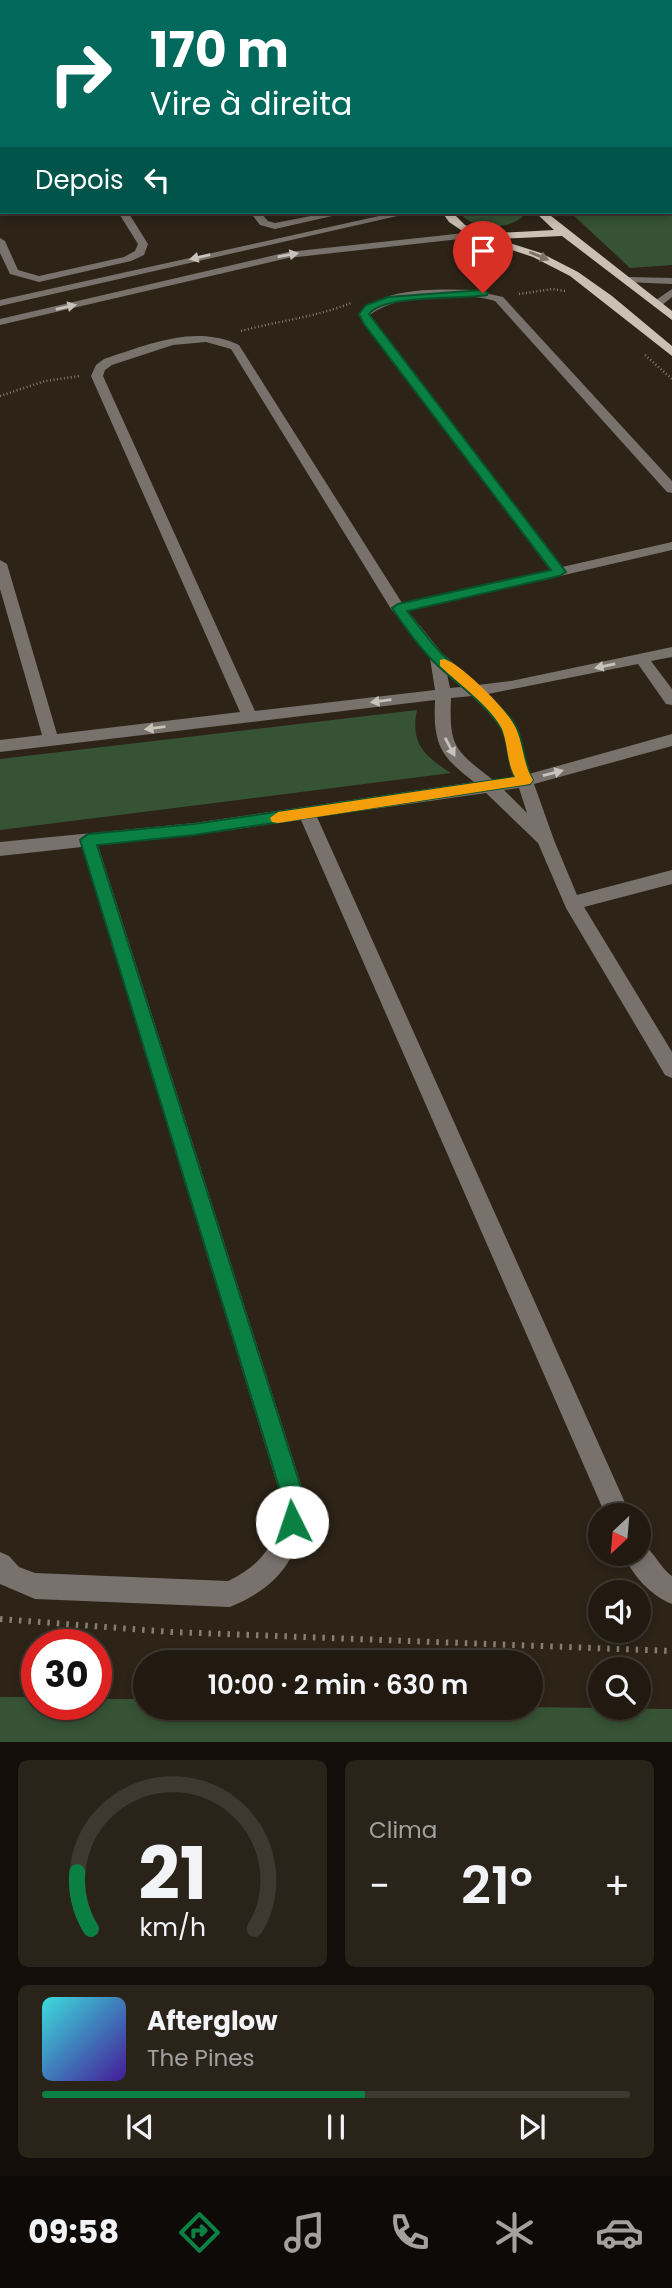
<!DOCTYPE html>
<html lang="pt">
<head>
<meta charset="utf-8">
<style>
	:root { --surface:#221a11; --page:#2a231a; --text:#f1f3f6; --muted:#a2a19f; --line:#3f3831; --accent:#0b8043 }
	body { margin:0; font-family:Poppins,sans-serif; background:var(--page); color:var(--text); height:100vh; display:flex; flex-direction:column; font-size:26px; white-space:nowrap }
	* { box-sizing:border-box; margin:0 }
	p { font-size:23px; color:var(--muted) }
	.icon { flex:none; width:38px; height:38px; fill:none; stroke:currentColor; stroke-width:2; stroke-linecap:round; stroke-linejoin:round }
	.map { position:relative; height:1742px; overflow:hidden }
	.side { display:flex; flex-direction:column; gap:18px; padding:18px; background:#130e09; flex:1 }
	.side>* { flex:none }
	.hud { position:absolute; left:0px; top:0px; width:672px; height:214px; box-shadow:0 4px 10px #0003,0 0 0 2px var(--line); background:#00695c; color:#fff; overflow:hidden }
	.needle { width:46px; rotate:206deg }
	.controls { position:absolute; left:588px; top:1503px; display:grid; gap:14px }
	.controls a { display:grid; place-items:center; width:63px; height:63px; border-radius:50%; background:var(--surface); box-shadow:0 4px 10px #0003,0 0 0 2px var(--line); font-size:35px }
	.speed { position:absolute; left:21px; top:1629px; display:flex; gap:14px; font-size:35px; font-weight:700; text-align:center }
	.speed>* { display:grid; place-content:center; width:91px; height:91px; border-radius:50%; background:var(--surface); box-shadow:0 4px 10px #0003,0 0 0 2px var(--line); line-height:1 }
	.speed .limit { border:10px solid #d22; background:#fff; color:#111 }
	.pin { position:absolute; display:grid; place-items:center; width:60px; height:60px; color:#fff; margin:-72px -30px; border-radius:50% 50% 50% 0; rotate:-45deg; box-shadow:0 0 7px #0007 }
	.pin .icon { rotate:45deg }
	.me { position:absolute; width:77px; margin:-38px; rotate:356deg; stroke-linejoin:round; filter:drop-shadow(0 0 5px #0008) }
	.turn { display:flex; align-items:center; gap:24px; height:147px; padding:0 35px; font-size:32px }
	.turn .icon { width:91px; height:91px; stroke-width:2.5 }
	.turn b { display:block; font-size:49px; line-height:60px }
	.then { display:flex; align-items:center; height:66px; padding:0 35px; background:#0003; gap:14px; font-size:26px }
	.big { font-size:52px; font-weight:600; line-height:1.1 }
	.side .widget { flex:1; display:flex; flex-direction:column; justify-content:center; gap:10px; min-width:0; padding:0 24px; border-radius:10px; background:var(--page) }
	.side .dial { align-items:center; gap:0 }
	.dial svg { height:182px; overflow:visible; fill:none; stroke:var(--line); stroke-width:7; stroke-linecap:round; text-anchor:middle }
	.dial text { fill:var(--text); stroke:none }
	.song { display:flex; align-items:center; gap:21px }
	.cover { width:84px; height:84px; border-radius:10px; background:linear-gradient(135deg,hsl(180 70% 55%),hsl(260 70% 35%)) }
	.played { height:7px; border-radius:4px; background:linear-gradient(90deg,var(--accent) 55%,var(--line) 55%) }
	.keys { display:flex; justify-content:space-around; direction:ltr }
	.heat { display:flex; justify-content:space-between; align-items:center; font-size:38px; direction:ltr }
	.side .tiles { flex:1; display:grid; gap:18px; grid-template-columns:1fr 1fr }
	.widget:last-child { grid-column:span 2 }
	.trip { position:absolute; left:133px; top:1650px; width:410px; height:70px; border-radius:35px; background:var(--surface); box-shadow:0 4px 10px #0003,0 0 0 2px var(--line); font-weight:600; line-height:70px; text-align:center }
	.menu { display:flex; height:112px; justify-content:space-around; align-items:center; background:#0e0a07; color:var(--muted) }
	.menu .icon { width:49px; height:49px }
	.menu .on { color:var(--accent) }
	.menu b { font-size:32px; color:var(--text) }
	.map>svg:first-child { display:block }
</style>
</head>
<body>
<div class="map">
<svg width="672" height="1742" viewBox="0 0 672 1742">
	<rect width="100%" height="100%" fill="#2d2317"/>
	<g fill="#365335">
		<path d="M 365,0 L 672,0 L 672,265 L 630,268 L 570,212 L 670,212 L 670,2 Z"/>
		<path d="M 460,212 L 524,212 L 524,215 C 510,231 471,231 460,212 Z"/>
		<path d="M 417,710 C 410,743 424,756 451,773 L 0,830 L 0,759 Z"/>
		<path d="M 0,1697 L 37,1697 L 37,1704 L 96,1704 L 96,1699 L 145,1699 L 145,1708 L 530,1707 L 672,1709 L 672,1742 L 0,1742 Z"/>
	</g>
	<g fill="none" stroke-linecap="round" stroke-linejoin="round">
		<g stroke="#867d73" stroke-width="2.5" stroke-dasharray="1 2.5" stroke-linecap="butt">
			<path d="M 519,294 L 553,289 L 565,291"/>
			<path d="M 241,331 C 278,321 316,317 351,303"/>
			<path d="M 645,355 L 672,379"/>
			<path d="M 0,396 L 45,381 L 80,376"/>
		</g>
		<path stroke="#867d73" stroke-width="6" stroke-dasharray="2.5 7" stroke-linecap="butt" d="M 0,1619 L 172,1632 L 672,1651"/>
		<g fill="#78716c" fill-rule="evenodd">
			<path d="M 0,0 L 5,0 L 6,2 L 0,4 Z"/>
			<path d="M 31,0 L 46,0 L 28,2 Z"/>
			<path d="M 268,0 L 288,0 L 265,2 Z"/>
			<rect x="0" y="28" width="2" height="4"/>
			<rect x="0" y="51" width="2" height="6"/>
			<path d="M 2,91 L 2,97 L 0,98 L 0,92 Z"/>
			<path d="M 118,212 L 128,212 L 148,244 L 144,255 L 131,261 L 39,282 L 10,274 L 0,253 L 0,238 L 5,241 L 18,270 L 39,276 L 124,257 L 135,251 L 138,244 Z"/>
			<path d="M 250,212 L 260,212 L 268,221 L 275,223 L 331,212 L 350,212 L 275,229 L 260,225 Z"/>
			<path d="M 397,212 L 415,212 L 0,306 L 0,300 Z"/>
			<path d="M 474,232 L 478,233 L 478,237 L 288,258 L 0,325 L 0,319 L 288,252 Z"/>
			<path d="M 629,277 L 672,278 L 672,284 L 625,282 L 625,278 Z"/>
			<path d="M 672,289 L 672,297 L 661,306 L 653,306 L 653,302 Z"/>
			<path d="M 471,290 L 503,297 L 672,481 L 672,493 L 667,492 L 495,301 C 464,291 396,294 370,315 L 562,567 L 672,542 L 672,550 L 408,611 L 442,653 L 478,685 L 511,681 L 672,647 L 672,657 L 651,661 L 672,689 L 672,705 L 666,704 L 638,664 L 488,694 L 515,724 L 529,774 L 672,734 L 672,746 L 534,784 L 554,840 L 577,895 L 672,870 L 672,884 L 584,907 L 672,1052 L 672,1078 L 665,1075 L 566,908 L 538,843 L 486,793 L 317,817 L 631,1516 L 606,1516 L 301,820 L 194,835 L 98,845 L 305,1497 C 302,1554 283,1585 230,1607 L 35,1599 L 0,1584 L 0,1552 L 9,1556 L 19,1567 L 35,1573 L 228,1581 C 268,1561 278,1540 281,1497 L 82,847 L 0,856 L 0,842 L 194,823 L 474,782 C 440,756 433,744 435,700 L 0,752 L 0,740 L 42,735 L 0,589 L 0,560 L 7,564 L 57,734 L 240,712 L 91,376 L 96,365 L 104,359 C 148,345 194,324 239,345 L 402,603 L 550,570 L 358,314 C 383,287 437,289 471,290 ZM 206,342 L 231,349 L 391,609 L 430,658 L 435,690 L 255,711 L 103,376 L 105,370 L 112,365 L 173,345 ZM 447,674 L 461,687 L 450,688 ZM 472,696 C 480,705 493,715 500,726 C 509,742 506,762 514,777 L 493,780 C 455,750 449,748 451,698 ZM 519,788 L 527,813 L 504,790 Z"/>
			<path d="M 639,1543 C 653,1548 659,1567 672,1576 L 672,1604 C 650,1595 633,1576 623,1554 L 639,1554 Z"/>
		</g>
		<g fill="#ccbfb3" fill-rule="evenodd">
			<path d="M 281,0 L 289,0 L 280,2 Z"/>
			<path d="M 340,0 L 348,0 L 349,2 L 341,2 Z"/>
			<path d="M 442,212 L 452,212 L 465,225 L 494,238 L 494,234 L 498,233 L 554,230 L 535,212 L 546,212 L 672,311 L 672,320 L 562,236 L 497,239 L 541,253 L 578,272 L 612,296 L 672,346 L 672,356 L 570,276 L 533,257 L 470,236 L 449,222 Z"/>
		</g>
	</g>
	<defs><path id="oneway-solid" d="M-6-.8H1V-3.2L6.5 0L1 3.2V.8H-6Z" transform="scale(1.75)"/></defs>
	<g fill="#c9c2bb">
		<use href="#oneway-solid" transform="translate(288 255) rotate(-10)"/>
		<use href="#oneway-solid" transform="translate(200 257) rotate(167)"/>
		<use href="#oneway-solid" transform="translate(66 307) rotate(-13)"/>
		<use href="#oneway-solid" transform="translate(605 666) rotate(168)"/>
		<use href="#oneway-solid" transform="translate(381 701) rotate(173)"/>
		<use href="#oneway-solid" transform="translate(155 728) rotate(173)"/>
		<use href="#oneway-solid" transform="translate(450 747) rotate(62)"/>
		<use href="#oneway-solid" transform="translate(553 773) rotate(-15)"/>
	</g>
	<use fill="#7c7165" href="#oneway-solid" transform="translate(539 256) rotate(22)"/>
	<path fill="#0b8043" stroke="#07532c" stroke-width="2" d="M 483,290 L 488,293 L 487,295 C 461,300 384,294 369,314 L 566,572 L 559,576 L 407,611 C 418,625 429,640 441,653 C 463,676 491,694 512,720 C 525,737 522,762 533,780 L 530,784 L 194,835 L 97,845 L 304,1497 L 304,1522 L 300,1530 L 292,1533 L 284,1530 L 281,1522 L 282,1497 L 80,840 L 88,834 L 194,824 L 515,777 C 506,761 510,740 499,725 C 481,699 454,682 432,660 C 418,645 404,626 392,608 L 398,604 L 551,570 L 364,324 L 359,314 L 366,305 L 388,297 Z"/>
	<path fill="#f59e0b" d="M 444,659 C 461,664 504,707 513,723 C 524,741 522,763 533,780 L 530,784 L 278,823 L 272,822 L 270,818 L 278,812 L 515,777 C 507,763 508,745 502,729 C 492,708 457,682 440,666 L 440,660 Z"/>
</svg>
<div class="controls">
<a><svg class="needle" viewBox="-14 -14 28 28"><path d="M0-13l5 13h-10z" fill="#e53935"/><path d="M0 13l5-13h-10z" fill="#a2a19f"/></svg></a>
<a><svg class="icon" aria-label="sound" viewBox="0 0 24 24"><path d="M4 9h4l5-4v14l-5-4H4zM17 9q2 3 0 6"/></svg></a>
<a><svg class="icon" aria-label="search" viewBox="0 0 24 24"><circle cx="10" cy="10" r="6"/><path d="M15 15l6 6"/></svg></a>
</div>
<div class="speed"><div class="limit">30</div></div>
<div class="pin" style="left:483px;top:293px;background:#d93025"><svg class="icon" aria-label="arrive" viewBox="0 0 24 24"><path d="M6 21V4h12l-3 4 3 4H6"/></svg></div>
<svg class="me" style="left:292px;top:1522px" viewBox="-20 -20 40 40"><circle r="19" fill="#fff"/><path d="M0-13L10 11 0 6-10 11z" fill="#0b8043"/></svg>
<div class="trip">10:00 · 2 min · 630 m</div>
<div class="hud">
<div class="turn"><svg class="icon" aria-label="right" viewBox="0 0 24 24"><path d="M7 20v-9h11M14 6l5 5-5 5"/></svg><div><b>170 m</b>Vire à direita</div></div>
<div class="then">Depois<svg class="icon" aria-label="left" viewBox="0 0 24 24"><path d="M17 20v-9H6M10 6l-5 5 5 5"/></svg></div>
</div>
</div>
<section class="side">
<div class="tiles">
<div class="widget dial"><svg viewBox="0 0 100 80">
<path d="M14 69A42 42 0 1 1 86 69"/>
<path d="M14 69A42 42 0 0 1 8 44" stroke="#0b8043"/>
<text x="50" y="56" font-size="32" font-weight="700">21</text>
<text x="50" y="72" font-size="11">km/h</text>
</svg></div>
<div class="widget"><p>Clima</p>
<div class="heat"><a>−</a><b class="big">21°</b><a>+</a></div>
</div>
<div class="widget">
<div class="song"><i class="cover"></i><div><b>Afterglow</b><p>The Pines</p></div></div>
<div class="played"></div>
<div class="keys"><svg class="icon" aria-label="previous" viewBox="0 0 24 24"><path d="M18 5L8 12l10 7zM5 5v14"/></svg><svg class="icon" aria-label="pause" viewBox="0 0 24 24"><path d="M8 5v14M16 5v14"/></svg><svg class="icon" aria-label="next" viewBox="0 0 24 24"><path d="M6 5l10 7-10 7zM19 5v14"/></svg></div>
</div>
</div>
</section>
<nav class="menu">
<b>09:58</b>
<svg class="icon on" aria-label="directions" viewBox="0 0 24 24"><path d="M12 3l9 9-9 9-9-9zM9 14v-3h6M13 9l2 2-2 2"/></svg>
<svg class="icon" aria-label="music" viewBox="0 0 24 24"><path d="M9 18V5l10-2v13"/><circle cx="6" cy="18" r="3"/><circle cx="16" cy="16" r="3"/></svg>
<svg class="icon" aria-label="phone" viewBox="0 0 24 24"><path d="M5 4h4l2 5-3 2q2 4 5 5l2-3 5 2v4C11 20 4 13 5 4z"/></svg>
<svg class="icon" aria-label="climate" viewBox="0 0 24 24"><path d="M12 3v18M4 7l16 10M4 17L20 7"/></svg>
<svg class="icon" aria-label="car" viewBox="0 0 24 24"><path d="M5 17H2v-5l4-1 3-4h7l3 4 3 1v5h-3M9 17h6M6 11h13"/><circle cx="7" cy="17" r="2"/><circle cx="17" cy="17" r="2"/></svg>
</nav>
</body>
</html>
